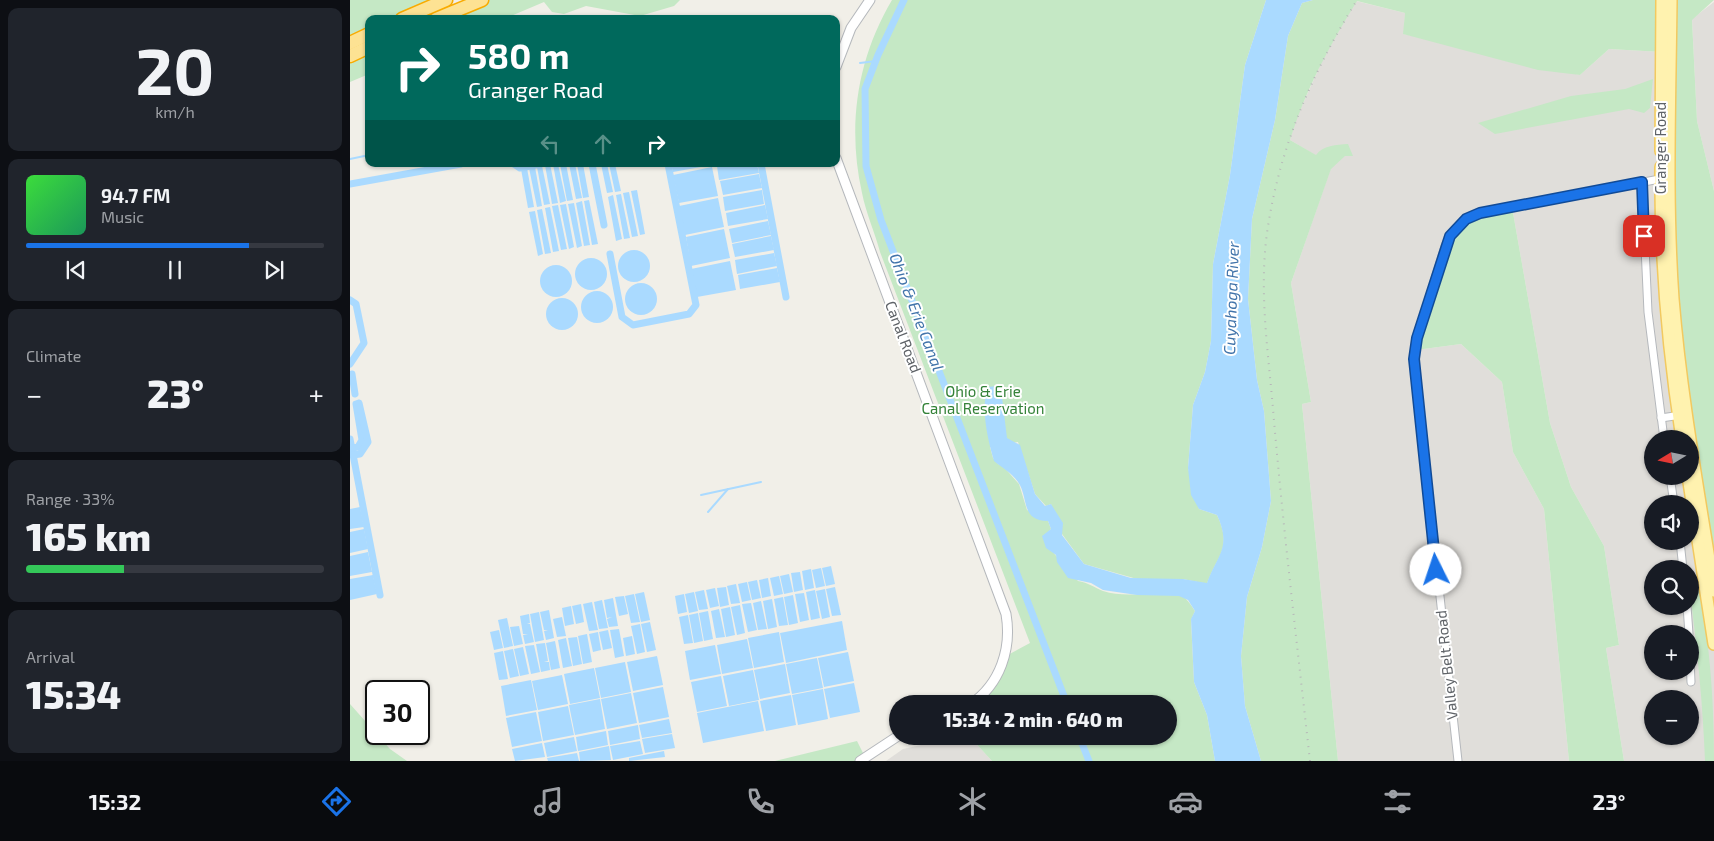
<!DOCTYPE html>
<html lang="en">
<head>
<meta charset="utf-8">
<style>
	:root { --surface:#171b24; --page:#20242c; --text:#f1f3f6; --muted:#9ea1a6; --line:#363941; --accent:#1a73e8 }
	body { margin:0; font-family:"Exo 2",sans-serif; background:var(--page); color:var(--text); height:100vh; display:flex; flex-direction:column; font-size:19px; white-space:nowrap }
	* { box-sizing:border-box; margin:0 }
	p { font-size:16px; color:var(--muted) }
	.icon { flex:none; width:28px; height:28px; fill:none; stroke:currentColor; stroke-width:2; stroke-linecap:round; stroke-linejoin:round }
	.map { position:relative; flex:1; overflow:hidden }
	.drawer { display:flex; flex-direction:column; gap:8px; padding:8px; background:#0d0f14; width:350px }
	.drawer>* { flex:none }
	.guide { position:absolute; left:15px; top:15px; width:475px; height:152px; border-radius:10px; box-shadow:0 1px 4px #0004; background:#00695c; color:#fff; overflow:hidden }
	.needle { width:32px; rotate:260deg }
	.fabs { position:absolute; left:1294px; top:430px; display:grid; gap:10px }
	.fabs a { display:grid; place-items:center; width:55px; height:55px; border-radius:50%; background:var(--surface); box-shadow:0 1px 4px #0004; font-size:25px }
	.speed { position:absolute; left:15px; top:680px; display:flex; gap:10px; font-size:25px; font-weight:700; text-align:center }
	.speed>* { display:grid; place-content:center; width:65px; height:65px; border-radius:50%; background:var(--surface); box-shadow:0 1px 4px #0004; line-height:1 }
	.speed .limit { border:2px solid #111; border-radius:8px; background:#fff; color:#111 }
	.pin { position:absolute; display:grid; place-items:center; width:42px; height:42px; color:#fff; margin:-21px; border-radius:10px; box-shadow:0 2px 8px #0006 }
	.me { position:absolute; width:55px; margin:-28px; rotate:356deg; stroke-linejoin:round; filter:drop-shadow(0 0 4px #0008) }
	.turn { display:flex; align-items:center; gap:18px; height:105px; padding:0 20px; font-size:22px }
	.turn .icon { width:65px; height:65px; stroke-width:2.5 }
	.turn b { display:block; font-size:35px; line-height:42px }
	.lanes { display:flex; align-items:center; height:48px; padding:0 20px; background:#0003; justify-content:center; gap:25px; direction:ltr }
	.lanes .off { opacity:.35 }
	.big { font-size:38px; font-weight:800; line-height:1.1 }
	.drawer .card { flex:1; display:flex; flex-direction:column; justify-content:center; gap:8px; min-width:0; padding:0 18px; border-radius:10px; background:var(--page) }
	.drawer .dial { align-items:center; gap:0 }
	.dial b { font-size:65px; line-height:1 }
	.song { display:flex; align-items:center; gap:15px }
	.cover { width:60px; height:60px; border-radius:8px; background:linear-gradient(135deg,hsl(120 70% 55%),hsl(150 70% 35%)) }
	.played { height:5px; border-radius:2px; background:linear-gradient(90deg,var(--accent) 75%,var(--line) 75%) }
	.keys { display:flex; justify-content:space-around; direction:ltr }
	.heat { display:flex; justify-content:space-between; align-items:center; font-size:28px; direction:ltr }
	.charge { height:8px; border-radius:4px; background:linear-gradient(90deg,#34c759 33%,var(--line) 0) }
	.trip { position:absolute; left:539px; top:695px; width:288px; height:50px; border-radius:25px; background:var(--surface); box-shadow:0 1px 4px #0004; font-weight:800; line-height:50px; text-align:center }
	.dock { display:flex; height:80px; justify-content:space-around; align-items:center; background:#090b0e; color:var(--muted) }
	.dock .icon { width:35px; height:35px }
	.dock .current { color:var(--accent) }
	.dock b { font-size:22px; color:var(--text) }
	main { display:flex; flex:1; min-height:0 }
	.map>svg:first-child { display:block }
</style>
</head>
<body>
<main>
<section class="drawer">
<div class="card dial"><b>20</b><p>km/h</p></div>
<div class="card">
<div class="song"><i class="cover"></i><div><b>94.7 FM</b><p>Music</p></div></div>
<div class="played"></div>
<div class="keys"><svg class="icon" aria-label="previous" viewBox="0 0 24 24"><path d="M18 5L8 12l10 7zM5 5v14"/></svg><svg class="icon" aria-label="pause" viewBox="0 0 24 24"><path d="M8 5v14M16 5v14"/></svg><svg class="icon" aria-label="next" viewBox="0 0 24 24"><path d="M6 5l10 7-10 7zM19 5v14"/></svg></div>
</div>
<div class="card"><p>Climate</p>
<div class="heat"><a>−</a><b class="big">23°</b><a>+</a></div>
</div>
<div class="card"><p>Range · 33%</p><b class="big">165 km</b><div class="charge"></div></div>
<div class="card"><p>Arrival</p><b class="big">15:34</b></div>
</section>
<div class="map">
<svg width="1364" height="761" viewBox="0 0 1364 761">
	<rect width="100%" height="100%" fill="#f1efe8"/>
	<g fill="#e0deda" fill-rule="evenodd">
		<path d="M 1006,1 L 1055,13 L 1054,34 L 1230,75 L 1259,49 L 1312,52 L 1311,205 L 1332,439 L 1302,439 L 1302,476 L 1338,476 L 1364,644 L 1364,761 L 1274,761 L 1256,648 L 1269,645 L 1254,546 L 1221,487 L 1200,423 L 1162,207 L 1066,350 L 1111,344 L 1152,382 L 1163,452 L 1194,509 L 1219,761 L 988,761 L 952,404 L 961,402 L 941,283 L 982,165 L 940,140 L 946,119 L 973,59 ZM 1302,504 L 1340,504 L 1340,541 L 1302,541 ZM 1302,569 L 1340,569 L 1340,606 L 1302,606 ZM 1302,634 L 1340,634 L 1340,671 L 1302,671 ZM 1302,699 L 1340,699 L 1340,736 L 1302,736 Z"/>
		<path d="M 1364,2 L 1364,191 L 1347,121 L 1342,19 Z"/>
		<path d="M 612,736 L 619,736 L 642,761 L 536,761 L 553,749 Z"/>
	</g>
	<g fill="#c5e8c5">
		<path d="M 0,0 L 96,0 L 52,19 L 19,19 L 19,34 L 0,43 Z"/>
		<path d="M 132,0 L 330,0 L 324,6 L 290,16 L 236,6 L 214,14 L 202,12 L 194,2 L 154,19 L 86,19 Z"/>
		<path d="M 542,0 L 916,0 L 895,65 L 880,175 L 863,264 L 861,341 L 855,372 L 843,405 L 838,468 L 849,509 L 867,515 C 883,549 867,555 857,584 L 833,579 L 787,579 L 734,564 L 712,534 L 701,504 L 696,506 L 685,494 L 668,442 L 640,447 L 643,458 L 648,464 L 653,466 L 669,484 L 677,510 L 698,521 L 701,529 L 697,533 L 701,550 L 728,581 C 739,583 743,587 753,591 C 777,599 804,590 828,595 C 837,597 840,604 845,611 L 841,620 L 844,682 L 857,715 L 865,761 L 642,761 L 619,736 L 818,736 L 818,704 L 621,704 L 633,695 L 654,657 L 680,643 L 530,252 C 525,233 516,213 512,193 C 497,126 507,59 542,0 Z"/>
		<path d="M 963,0 L 1364,0 L 1342,20 L 1347,121 L 1364,191 L 1364,591 L 1328,352 L 1312,52 L 1259,49 L 1230,75 L 1188,70 L 1053,34 L 1055,13 L 1007,1 C 980,45 955,90 940,140 L 966,155 C 973,145 986,145 998,144 L 1003,156 L 995,156 L 981,169 L 941,283 L 961,402 L 952,404 L 988,761 L 911,761 L 895,706 L 891,656 L 897,597 L 912,547 L 921,501 L 914,411 L 907,380 L 898,299 L 902,219 L 925,120 L 938,36 L 952,3 Z"/>
		<path d="M 19,47 L 19,74 L 0,82 L 0,56 Z"/>
		<path d="M 1303,79 L 1300,108 L 1294,113 L 1279,109 L 1145,134 L 1128,123 L 1221,96 L 1275,89 Z"/>
		<path d="M 1162,207 L 1200,423 L 1221,487 L 1254,546 L 1269,645 L 1256,648 L 1274,761 L 1219,761 L 1194,509 L 1163,452 L 1152,382 L 1111,344 L 1066,350 L 1095,246 L 1116,219 Z"/>
		<path d="M 1345,574 C 1360,634 1364,700 1364,761 L 1355,761 C 1353,705 1347,648 1340,592 L 1340,576 Z"/>
		<path d="M 0,704 L 40,749 L 57,761 L 0,761 Z"/>
		<path d="M 507,741 L 515,757 L 510,761 L 425,761 Z"/>
	</g>
	<g fill="#aadaff">
		<path d="M 916,0 L 963,0 L 952,3 L 938,36 L 925,120 L 902,219 L 898,299 L 907,380 L 914,411 L 921,501 L 912,547 L 897,597 L 891,656 L 895,706 L 911,761 L 865,761 L 857,715 L 844,682 L 841,619 L 845,611 L 838,600 L 829,596 L 787,595 L 753,590 L 741,583 L 718,578 L 707,562 L 706,555 L 696,548 L 692,536 L 701,529 L 698,521 C 670,521 679,497 668,482 C 661,472 652,468 644,461 C 638,441 630,407 638,387 L 647,386 L 651,389 L 657,438 L 670,445 L 685,494 L 695,506 L 701,504 L 713,523 L 712,535 L 734,564 L 781,578 L 833,579 L 857,583 C 867,555 882,548 867,515 L 849,509 L 841,495 L 838,468 L 843,405 L 855,372 L 861,341 L 863,264 L 880,175 L 895,65 Z"/>
		<path d="M 200,164 L 208,203 L 202,204 L 195,165 Z"/>
		<path d="M 203,164 L 208,164 L 216,201 L 210,203 Z"/>
		<path d="M 210,164 L 216,164 L 223,200 L 217,201 Z"/>
		<path d="M 219,164 L 225,164 L 232,198 L 226,199 Z"/>
		<path d="M 227,164 L 233,164 L 239,197 L 233,198 Z"/>
		<path d="M 251,164 L 257,164 L 263,192 L 257,193 Z"/>
		<path d="M 259,164 L 265,164 L 271,191 L 265,192 Z"/>
		<path d="M 321,164 L 362,164 L 362,165 L 323,172 Z"/>
		<path d="M 379,164 L 407,164 L 409,173 L 369,180 L 367,166 Z"/>
		<path d="M 192,166 L 200,204 L 194,205 L 187,167 Z"/>
		<path d="M 185,167 L 192,206 L 187,207 L 179,168 Z"/>
		<path d="M 362,167 L 368,196 L 329,203 L 323,175 Z"/>
		<path d="M 177,168 L 184,207 L 178,208 L 171,169 Z"/>
		<path d="M 409,174 L 412,188 L 373,195 L 370,181 Z"/>
		<path d="M 287,190 L 295,234 L 290,235 L 281,191 Z"/>
		<path d="M 412,190 L 414,204 L 375,211 L 373,197 Z"/>
		<path d="M 279,192 L 288,236 L 282,237 L 273,193 Z"/>
		<path d="M 271,194 L 280,238 L 274,239 L 266,195 Z"/>
		<path d="M 263,195 L 272,239 L 266,241 L 258,197 Z"/>
		<path d="M 368,198 L 374,227 L 335,235 L 329,206 Z"/>
		<path d="M 239,200 L 248,244 L 242,245 L 234,201 Z"/>
		<path d="M 232,201 L 240,245 L 234,246 L 226,203 Z"/>
		<path d="M 224,203 L 232,246 L 227,248 L 218,204 Z"/>
		<path d="M 216,204 L 224,247 L 219,249 L 210,205 Z"/>
		<path d="M 208,205 L 217,249 L 211,250 L 202,206 Z"/>
		<path d="M 415,205 L 418,219 L 378,226 L 376,213 Z"/>
		<path d="M 200,207 L 209,251 L 203,252 L 195,208 Z"/>
		<path d="M 192,209 L 201,253 L 195,254 L 187,210 Z"/>
		<path d="M 185,211 L 193,254 L 188,256 L 179,212 Z"/>
		<path d="M 418,221 L 421,235 L 382,243 L 379,229 Z"/>
		<path d="M 374,229 L 380,258 L 341,266 L 336,237 Z"/>
		<path d="M 421,236 L 424,250 L 385,257 L 382,244 Z"/>
		<circle cx="284" cy="266" r="16"/>
		<path d="M 424,253 L 427,266 L 387,274 L 385,260 Z"/>
		<circle cx="241" cy="274" r="16"/>
		<path d="M 380,261 L 386,290 L 347,297 L 341,269 Z"/>
		<circle cx="206" cy="281" r="16"/>
		<path d="M 427,268 L 430,282 L 390,289 L 388,275 Z"/>
		<circle cx="291" cy="299" r="16"/>
		<circle cx="247" cy="307" r="16"/>
		<circle cx="212" cy="314" r="16"/>
		<path d="M 10,507 L 14,527 L 0,529 L 0,509 Z"/>
		<path d="M 14,529 L 18,549 L 0,553 L 0,532 Z"/>
		<path d="M 18,552 L 22,572 L 0,576 L 0,556 Z"/>
		<path d="M 481,566 L 485,584 L 476,586 L 472,568 Z"/>
		<path d="M 471,568 L 475,586 L 466,588 L 462,570 Z"/>
		<path d="M 461,569 L 464,588 L 455,590 L 452,571 Z"/>
		<path d="M 450,572 L 453,590 L 444,592 L 441,573 Z"/>
		<path d="M 439,574 L 443,592 L 434,594 L 430,576 Z"/>
		<path d="M 23,575 L 27,594 L 0,600 L 0,579 Z"/>
		<path d="M 429,576 L 433,594 L 424,596 L 420,578 Z"/>
		<path d="M 418,578 L 421,596 L 412,598 L 409,580 Z"/>
		<path d="M 407,580 L 411,598 L 402,600 L 398,582 Z"/>
		<path d="M 397,582 L 401,600 L 392,602 L 388,584 Z"/>
		<path d="M 386,584 L 390,603 L 381,604 L 377,586 Z"/>
		<path d="M 376,587 L 379,605 L 370,607 L 367,588 Z"/>
		<path d="M 485,587 L 491,615 L 482,616 L 476,589 Z"/>
		<path d="M 365,588 L 369,606 L 360,608 L 356,590 Z"/>
		<path d="M 475,589 L 480,617 L 472,619 L 466,591 Z"/>
		<path d="M 354,590 L 358,609 L 349,610 L 345,592 Z"/>
		<path d="M 465,590 L 470,618 L 461,620 L 456,592 Z"/>
		<path d="M 294,592 L 300,620 L 291,622 L 285,594 Z"/>
		<path d="M 344,592 L 348,611 L 339,613 L 335,594 Z"/>
		<path d="M 454,593 L 459,620 L 450,622 L 445,594 Z"/>
		<path d="M 284,594 L 290,622 L 281,623 L 275,596 Z"/>
		<path d="M 334,594 L 337,612 L 328,614 L 325,596 Z"/>
		<path d="M 443,595 L 448,623 L 439,625 L 434,597 Z"/>
		<path d="M 274,596 L 278,614 L 269,616 L 265,597 Z"/>
		<path d="M 433,597 L 438,625 L 429,626 L 424,599 Z"/>
		<path d="M 263,598 L 268,626 L 259,627 L 257,619 L 262,617 L 257,618 L 254,600 Z"/>
		<path d="M 422,599 L 427,627 L 418,629 L 413,601 Z"/>
		<path d="M 252,600 L 258,628 L 249,629 L 244,602 Z"/>
		<path d="M 411,601 L 417,629 L 408,630 L 403,603 Z"/>
		<path d="M 242,602 L 248,630 L 239,631 L 233,604 Z"/>
		<path d="M 401,603 L 407,630 L 398,632 L 392,604 Z"/>
		<path d="M 231,604 L 234,622 L 226,624 L 222,606 Z"/>
		<path d="M 390,605 L 395,633 L 387,635 L 381,607 Z"/>
		<path d="M 221,606 L 224,624 L 215,626 L 212,608 Z"/>
		<path d="M 380,607 L 385,635 L 376,637 L 371,609 Z"/>
		<path d="M 369,609 L 375,637 L 366,638 L 361,611 Z"/>
		<path d="M 199,610 L 204,638 L 196,640 L 194,631 L 198,630 L 194,630 L 190,612 Z"/>
		<path d="M 358,611 L 363,639 L 354,641 L 349,613 Z"/>
		<path d="M 189,612 L 194,640 L 185,642 L 180,614 Z"/>
		<path d="M 348,613 L 353,641 L 344,643 L 339,615 Z"/>
		<path d="M 179,614 L 180,623 L 177,624 L 180,624 L 184,642 L 175,644 L 173,635 L 178,634 L 173,634 L 170,616 Z"/>
		<path d="M 338,615 L 343,643 L 334,644 L 329,617 Z"/>
		<path d="M 212,617 L 216,636 L 207,637 L 203,619 Z"/>
		<path d="M 157,618 L 163,646 L 154,648 L 148,620 Z"/>
		<path d="M 492,621 L 497,650 L 436,663 L 430,633 Z"/>
		<path d="M 300,622 L 306,650 L 297,652 L 291,624 Z"/>
		<path d="M 290,624 L 295,652 L 287,654 L 281,626 Z"/>
		<path d="M 169,626 L 173,644 L 164,646 L 160,627 Z"/>
		<path d="M 269,629 L 274,656 L 265,658 L 260,630 Z"/>
		<path d="M 149,630 L 153,648 L 144,650 L 140,632 Z"/>
		<path d="M 258,630 L 262,648 L 253,650 L 249,632 Z"/>
		<path d="M 248,632 L 251,650 L 243,652 L 239,634 Z"/>
		<path d="M 429,632 L 434,662 L 404,668 L 398,638 Z"/>
		<path d="M 237,634 L 242,662 L 233,664 L 228,636 Z"/>
		<path d="M 282,636 L 285,654 L 276,656 L 273,638 Z"/>
		<path d="M 227,637 L 232,664 L 223,666 L 218,638 Z"/>
		<path d="M 216,638 L 222,666 L 213,668 L 208,640 Z"/>
		<path d="M 397,639 L 403,668 L 372,674 L 367,645 Z"/>
		<path d="M 205,641 L 210,668 L 201,670 L 196,643 Z"/>
		<path d="M 195,643 L 198,661 L 194,662 L 199,662 L 200,670 L 191,672 L 186,644 Z"/>
		<path d="M 184,645 L 190,672 L 181,674 L 175,646 Z"/>
		<path d="M 365,645 L 371,674 L 340,680 L 335,651 Z"/>
		<path d="M 173,647 L 179,674 L 170,676 L 164,649 Z"/>
		<path d="M 163,649 L 169,676 L 160,678 L 154,651 Z"/>
		<path d="M 153,651 L 158,679 L 149,680 L 144,653 Z"/>
		<path d="M 498,652 L 504,681 L 474,687 L 468,658 Z"/>
		<path d="M 307,656 L 313,685 L 283,691 L 277,662 Z"/>
		<path d="M 467,658 L 473,688 L 442,694 L 436,664 Z"/>
		<path d="M 275,662 L 281,692 L 251,698 L 245,668 Z"/>
		<path d="M 435,664 L 440,693 L 410,699 L 404,670 Z"/>
		<path d="M 244,668 L 250,698 L 220,704 L 214,674 Z"/>
		<path d="M 403,670 L 409,700 L 379,706 L 373,676 Z"/>
		<path d="M 212,675 L 218,704 L 188,710 L 182,681 Z"/>
		<path d="M 371,676 L 377,706 L 347,712 L 341,682 Z"/>
		<path d="M 181,680 L 187,710 L 156,716 L 151,686 Z"/>
		<path d="M 504,683 L 510,712 L 480,718 L 474,689 Z"/>
		<path d="M 313,687 L 319,717 L 289,723 L 283,693 Z"/>
		<path d="M 473,689 L 478,719 L 448,725 L 442,695 Z"/>
		<path d="M 281,693 L 287,723 L 257,729 L 251,699 Z"/>
		<path d="M 441,695 L 446,725 L 416,731 L 410,701 Z"/>
		<path d="M 250,699 L 255,729 L 225,735 L 219,705 Z"/>
		<path d="M 408,701 L 414,731 L 353,743 L 347,713 Z"/>
		<path d="M 218,706 L 224,735 L 193,741 L 188,712 Z"/>
		<path d="M 186,712 L 192,741 L 162,747 L 156,718 Z"/>
		<path d="M 319,719 L 322,733 L 292,738 L 289,725 Z"/>
		<path d="M 288,725 L 290,739 L 260,745 L 258,731 Z"/>
		<path d="M 256,731 L 258,745 L 228,751 L 226,737 Z"/>
		<path d="M 322,734 L 325,748 L 295,753 L 292,739 Z"/>
		<path d="M 224,737 L 227,751 L 197,757 L 194,743 Z"/>
		<path d="M 290,741 L 293,754 L 263,760 L 260,746 Z"/>
		<path d="M 192,743 L 195,757 L 165,761 L 162,749 Z"/>
		<path d="M 259,746 L 261,760 L 230,761 L 229,752 Z"/>
		<path d="M 314,751 L 315,757 L 279,761 L 279,758 Z"/>
		<path d="M 227,753 L 229,761 L 198,761 L 197,758 Z"/>
	</g>
	<g fill="none" stroke-linecap="round" stroke-linejoin="round">
		<g stroke="#aadaff" stroke-width="2">
			<path d="M 510,63 L 526,61"/>
			<path d="M 0,159 L 19,155"/>
			<path d="M 351,495 L 411,482"/>
			<path d="M 358,512 L 378,489"/>
		</g>
		<g stroke="#aadaff" stroke-width="7">
			<path d="M 554,0 L 528,55 L 515,89 L 516,166 L 531,220 L 717,704"/>
			<path d="M 164,164 L 170,168 L 191,164"/>
			<path d="M 242,164 L 254,225"/>
			<path d="M 411,164 L 436,297"/>
			<path d="M 0,184 L 111,164"/>
			<path d="M 260,254 L 272,317 L 283,325 L 339,314 L 346,305 L 318,164"/>
			<path d="M 0,300 L 6,304 L 14,343 L 0,364"/>
			<path d="M 2,374 L 5,394"/>
			<path d="M 0,439 L 30,595"/>
			<path d="M 2,448 L 8,447 L 12,440 L 6,404"/>
			<path d="M 3,455 L 10,454 L 18,442 L 9,403"/>
			<path d="M 729,736 L 739,761"/>
		</g>
		<defs>
			<g id="minor">
				<path d="M 1292,182 L 1298,312 L 1314,439"/>
				<path d="M 1311,418 L 1331,415"/>
				<path d="M 1320,476 L 1324,504"/>
				<path d="M 1330,541 L 1333,569"/>
				<path d="M 1337,606 L 1339,634"/>
				<path d="M 1340,660 L 1341,682"/>
				<path d="M 1108,761 L 1064,359 L 1067,339 L 1095,246 C 1102,229 1114,220 1130,213 L 1315,178"/>
			</g>
			<g id="tertiary">
				<path d="M 486,67 L 501,28 L 520,0"/>
				<path d="M 486,158 L 656,614 C 662,649 650,684 621,704"/>
				<path d="M 510,761 L 548,736"/>
			</g>
			<g id="primary">
				<path d="M 1321,0 C 1320,100 1316,199 1323,299 C 1331,397 1349,494 1364,591"/>
				<path d="M 1311,151 L 1312,0"/>
				<path d="M 1311,167 C 1310,258 1318,349 1332,439"/>
				<path d="M 1338,476 L 1364,644"/>
			</g>
			<g id="motorway">
				<path d="M 52,19 L 96,0"/>
				<path d="M 86,19 L 132,0"/>
				<path d="M 0,43 L 19,34"/>
				<path d="M 0,56 L 19,47"/>
			</g>
		</defs>
		<use href="#minor" stroke="#b5b8bc" stroke-width="9"/>
		<use href="#tertiary" stroke="#b5b8bc" stroke-width="11"/>
		<use href="#primary" stroke="#f2c960" stroke-width="14"/>
		<use href="#motorway" stroke="#f9ab00" stroke-width="15"/>
		<use href="#minor" stroke="#fff" stroke-width="7"/>
		<use href="#tertiary" stroke="#fff" stroke-width="9"/>
		<use href="#primary" stroke="#fff2af" stroke-width="11"/>
		<use href="#motorway" stroke="#fde293" stroke-width="12"/>
		<path stroke="#b6b7b8" stroke-width="2" stroke-dasharray="1 6" stroke-linecap="butt" d="M 960,761 C 947,644 933,527 923,409 C 918,350 909,292 917,233 C 929,148 962,73 1007,0"/>
	</g>
	<g fill="none" stroke-linecap="round" stroke-linejoin="round">
		<defs>
			<path id="route" d="M 1086,570 L 1064,359 L 1067,338 L 1100,236 L 1116,219 L 1130,213 L 1292,182 L 1294,236"/>
		</defs>
		<use href="#route" stroke="#114b97" stroke-width="12"/>
		<use href="#route" stroke="#1a73e8" stroke-width="9"/>
	</g>
	<g text-anchor="middle" stroke-width="4" stroke-linejoin="round" paint-order="stroke">
		<g font-size="15" fill="#5f6368" stroke="#fff">
			<text transform="translate(1311 148) rotate(-90)" y="5">Granger Road</text>
			<text transform="translate(553 337) rotate(69)" y="5">Canal Road</text>
			<text transform="translate(1097 665) rotate(-96)" y="5">Valley Belt Road</text>
		</g>
		<g font-size="15" fill="#348238" stroke="#fff">
			<text x="633" y="397">Ohio &amp; Erie<tspan x="633" dy="17">Canal Reservation</tspan></text>
		</g>
		<g font-size="16" font-style="italic" fill="#4174aa" stroke="#fff">
			<text transform="translate(881 298) rotate(-88)" y="6">Cuyahoga River</text>
			<text transform="translate(567 312) rotate(69)" y="6">Ohio &amp; Erie Canal</text>
		</g>
	</g>
</svg>
<div class="fabs">
<a><svg class="needle" viewBox="-14 -14 28 28"><path d="M0-13l5 13h-10z" fill="#e53935"/><path d="M0 13l5-13h-10z" fill="#9ea1a6"/></svg></a>
<a><svg class="icon" aria-label="sound" viewBox="0 0 24 24"><path d="M4 9h4l5-4v14l-5-4H4zM17 9q2 3 0 6"/></svg></a>
<a><svg class="icon" aria-label="search" viewBox="0 0 24 24"><circle cx="10" cy="10" r="6"/><path d="M15 15l6 6"/></svg></a>
<a>+</a>
<a>−</a>
</div>
<div class="speed"><div class="limit">30</div></div>
<div class="pin" style="left:1294px;top:236px;background:#d93025"><svg class="icon" aria-label="arrive" viewBox="0 0 24 24"><path d="M6 21V4h12l-3 4 3 4H6"/></svg></div>
<svg class="me" style="left:1086px;top:570px" viewBox="-20 -20 40 40"><circle r="19" fill="#fff"/><path d="M0-13L10 11 0 6-10 11z" fill="#1a73e8"/></svg>
<div class="trip">15:34 · 2 min · 640 m</div>
<div class="guide">
<div class="turn"><svg class="icon" aria-label="right" viewBox="0 0 24 24"><path d="M7 20v-9h11M14 6l5 5-5 5"/></svg><div><b>580 m</b>Granger Road</div></div>
<div class="lanes"><svg class="icon off" aria-label="left" viewBox="0 0 24 24"><path d="M17 20v-9H6M10 6l-5 5 5 5"/></svg><svg class="icon off" aria-label="ahead" viewBox="0 0 24 24"><path d="M12 20V5M6 11l6-6 6 6"/></svg><svg class="icon" aria-label="right" viewBox="0 0 24 24"><path d="M7 20v-9h11M14 6l5 5-5 5"/></svg></div>
</div>
</div>
</main>
<nav class="dock">
<b>15:32</b>
<svg class="icon current" aria-label="directions" viewBox="0 0 24 24"><path d="M12 3l9 9-9 9-9-9zM9 14v-3h6M13 9l2 2-2 2"/></svg>
<svg class="icon" aria-label="music" viewBox="0 0 24 24"><path d="M9 18V5l10-2v13"/><circle cx="6" cy="18" r="3"/><circle cx="16" cy="16" r="3"/></svg>
<svg class="icon" aria-label="phone" viewBox="0 0 24 24"><path d="M5 4h4l2 5-3 2q2 4 5 5l2-3 5 2v4C11 20 4 13 5 4z"/></svg>
<svg class="icon" aria-label="climate" viewBox="0 0 24 24"><path d="M12 3v18M4 7l16 10M4 17L20 7"/></svg>
<svg class="icon" aria-label="car" viewBox="0 0 24 24"><path d="M5 17H2v-5l4-1 3-4h7l3 4 3 1v5h-3M9 17h6M6 11h13"/><circle cx="7" cy="17" r="2"/><circle cx="17" cy="17" r="2"/></svg>
<svg class="icon" aria-label="filters" viewBox="0 0 24 24"><path d="M4 7h16M4 17h16"/><circle cx="9" cy="7" r="2"/><circle cx="15" cy="17" r="2"/></svg>
<b>23°</b>
</nav>
</body>
</html>
